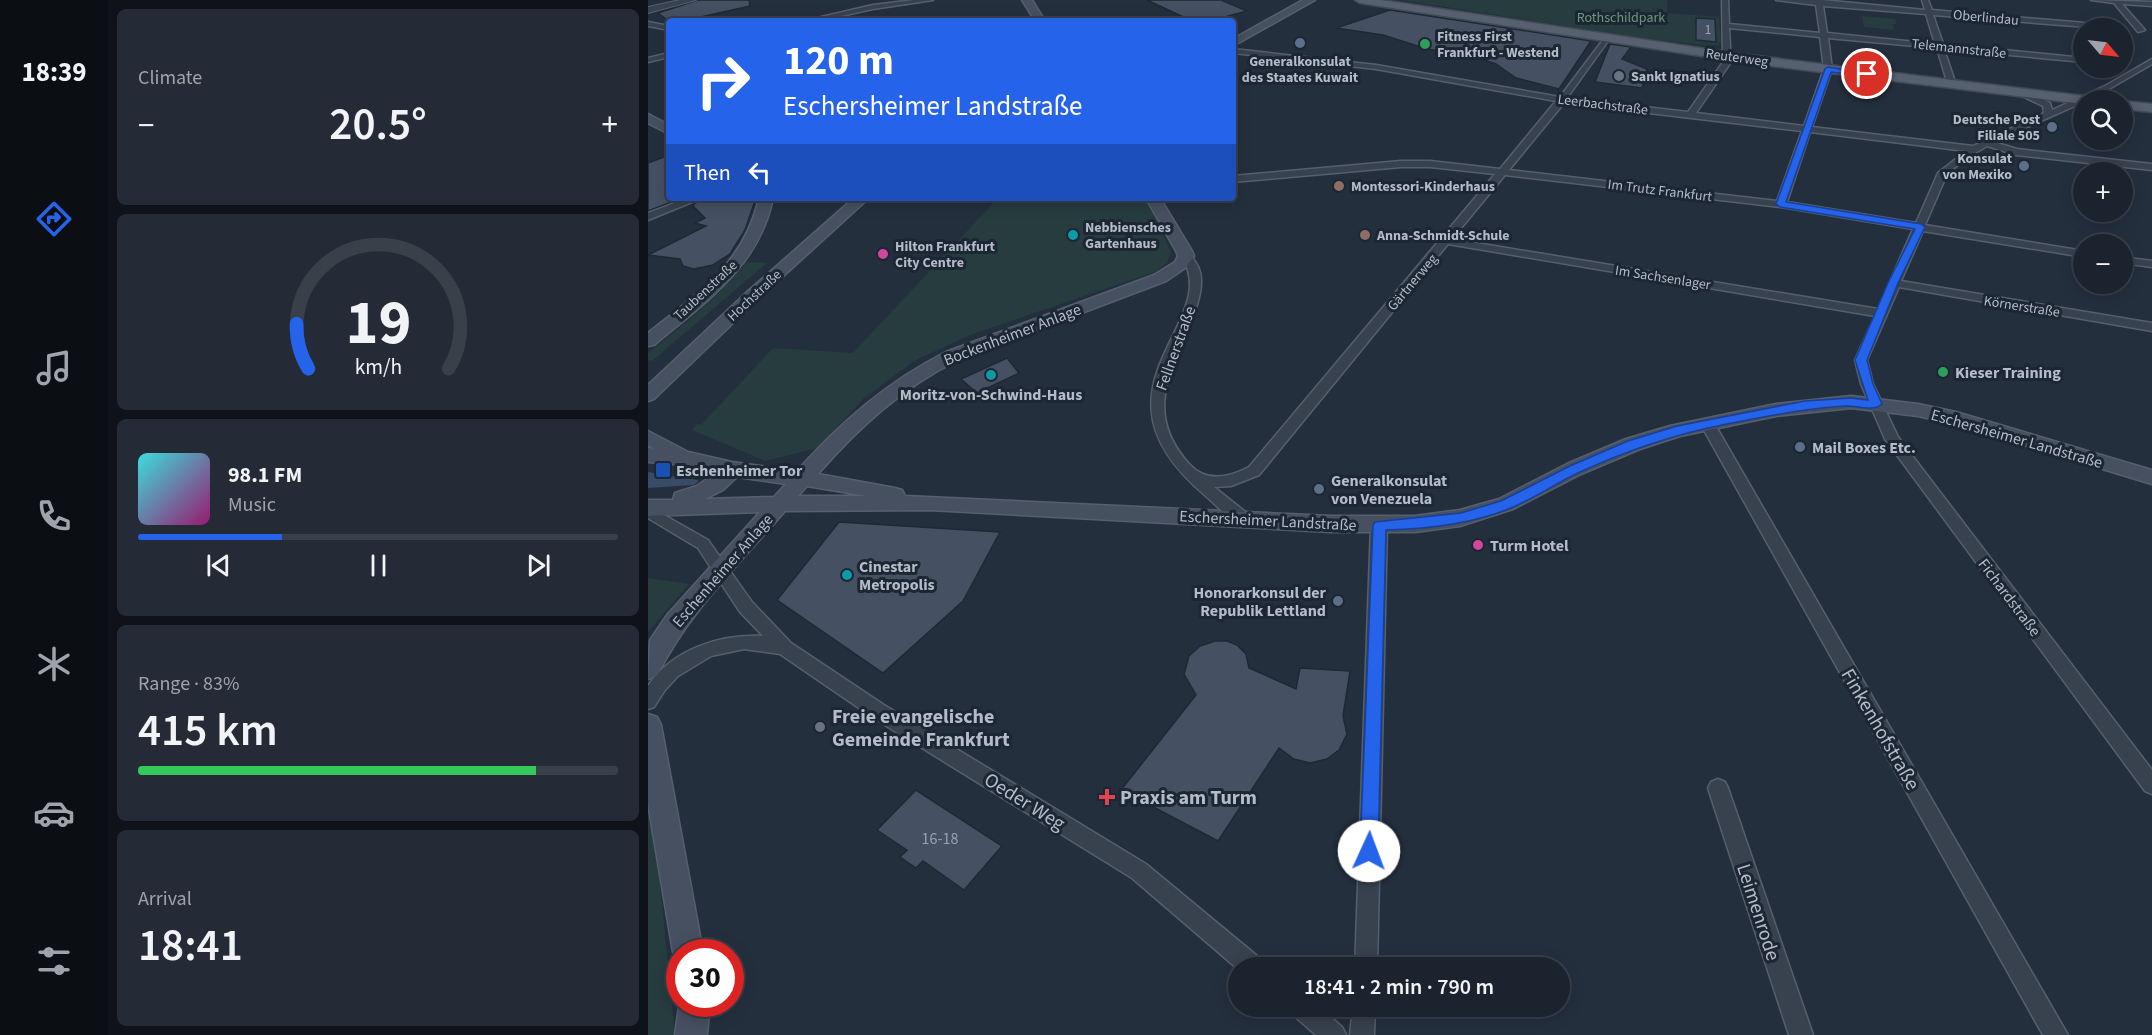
<!DOCTYPE html>
<html lang="en">
<head>
<meta charset="utf-8">
<style>
	:root { --surface:#1b232e; --page:#242b36; --text:#f1f3f6; --muted:#a0a4aa; --line:#39404a; --accent:#2563eb }
	body { margin:0; font-family:"Source Sans 3",sans-serif; background:var(--page); color:var(--text); height:100vh; display:flex; flex-direction:column; font-size:22px; white-space:nowrap }
	* { box-sizing:border-box; margin:0 }
	p { font-size:20px; color:var(--muted) }
	.icon { flex:none; width:33px; height:33px; fill:none; stroke:currentColor; stroke-width:2; stroke-linecap:round; stroke-linejoin:round }
	.map { position:relative; flex:1; overflow:hidden }
	.sheet { display:flex; flex-direction:column; gap:9px; padding:9px; background:#0f1319; width:540px }
	.sheet>* { flex:none }
	.guide { position:absolute; left:18px; top:18px; width:570px; height:183px; border-radius:6px; box-shadow:0 3px 15px #0003,0 0 0 2px var(--line); background:#2563eb; color:#fff; overflow:hidden }
	.needle { width:39px; rotate:118deg }
	.fabs { position:absolute; left:1425px; top:18px; display:grid; gap:12px }
	.fabs a { display:grid; place-items:center; width:60px; height:60px; border-radius:50%; background:var(--surface); box-shadow:0 3px 15px #0003,0 0 0 2px var(--line); font-size:30px }
	.speed { position:absolute; left:18px; top:939px; display:flex; gap:12px; font-size:30px; font-weight:700; text-align:center }
	.speed>* { display:grid; place-content:center; width:78px; height:78px; border-radius:50%; background:var(--surface); box-shadow:0 3px 15px #0003,0 0 0 2px var(--line); line-height:1 }
	.speed .limit { border:9px solid #d22; background:#fff; color:#111 }
	.pin { position:absolute; display:grid; place-items:center; width:51px; height:51px; color:#fff; margin:-26px; border:3px solid #fff; border-radius:50%; box-shadow:0 2px 6px #0007 }
	.me { position:absolute; width:66px; margin:-33px; rotate:2deg; stroke-linejoin:round; filter:drop-shadow(0 0 4px #0008) }
	.turn { display:flex; align-items:center; gap:21px; height:126px; padding:0 18px; font-size:27px }
	.turn .icon { width:78px; height:78px; stroke-width:2.5 }
	.turn b { display:block; font-size:42px; line-height:51px }
	.then { display:flex; align-items:center; height:57px; padding:0 18px; background:#0003; gap:12px; font-size:22px }
	.big { font-size:45px; font-weight:600; line-height:1.1 }
	.sheet .card { flex:1; display:flex; flex-direction:column; justify-content:center; gap:9px; min-width:0; padding:0 21px; border-radius:9px; background:var(--page) }
	.sheet .dial { align-items:center; gap:0 }
	.dial svg { height:156px; overflow:visible; fill:none; stroke:var(--line); stroke-width:7; stroke-linecap:round; text-anchor:middle }
	.dial text { fill:var(--text); stroke:none }
	.song { display:flex; align-items:center; gap:18px }
	.cover { width:72px; height:72px; border-radius:9px; background:linear-gradient(135deg,hsl(180 70% 55%),hsl(320 70% 35%)) }
	.played { height:6px; border-radius:3px; background:linear-gradient(90deg,var(--accent) 30%,var(--line) 30%) }
	.keys { display:flex; justify-content:space-around; direction:ltr }
	.heat { display:flex; justify-content:space-between; align-items:center; font-size:33px; direction:ltr }
	.charge { height:9px; border-radius:4px; background:linear-gradient(90deg,#34c759 83%,var(--line) 0) }
	.trip { position:absolute; left:580px; top:957px; width:342px; height:60px; border-radius:30px; background:var(--surface); box-shadow:0 3px 15px #0003,0 0 0 2px var(--line); font-weight:600; line-height:60px; text-align:center }
	main { display:flex; flex:1; min-height:0 }
	.tabs { display:flex; flex-direction:column; width:108px; justify-content:space-around; align-items:center; background:#0b0e12; color:var(--muted) }
	.tabs .icon { width:42px; height:42px }
	.tabs .active { color:var(--accent) }
	.tabs b { font-size:27px; color:var(--text) }
	.map>svg:first-child { display:block }
</style>
</head>
<body>
<main>
<nav class="tabs">
<b>18:39</b>
<svg class="icon active" aria-label="directions" viewBox="0 0 24 24"><path d="M12 3l9 9-9 9-9-9zM9 14v-3h6M13 9l2 2-2 2"/></svg>
<svg class="icon" aria-label="music" viewBox="0 0 24 24"><path d="M9 18V5l10-2v13"/><circle cx="6" cy="18" r="3"/><circle cx="16" cy="16" r="3"/></svg>
<svg class="icon" aria-label="phone" viewBox="0 0 24 24"><path d="M5 4h4l2 5-3 2q2 4 5 5l2-3 5 2v4C11 20 4 13 5 4z"/></svg>
<svg class="icon" aria-label="climate" viewBox="0 0 24 24"><path d="M12 3v18M4 7l16 10M4 17L20 7"/></svg>
<svg class="icon" aria-label="car" viewBox="0 0 24 24"><path d="M5 17H2v-5l4-1 3-4h7l3 4 3 1v5h-3M9 17h6M6 11h13"/><circle cx="7" cy="17" r="2"/><circle cx="17" cy="17" r="2"/></svg>
<svg class="icon" aria-label="filters" viewBox="0 0 24 24"><path d="M4 7h16M4 17h16"/><circle cx="9" cy="7" r="2"/><circle cx="15" cy="17" r="2"/></svg>
</nav>
<section class="sheet">
<div class="card"><p>Climate</p>
<div class="heat"><a>−</a><b class="big">20.5°</b><a>+</a></div>
</div>
<div class="card dial"><svg viewBox="0 0 100 80">
<path d="M14 69A42 42 0 1 1 86 69"/>
<path d="M14 69A42 42 0 0 1 8 46" stroke="#2563eb"/>
<text x="50" y="56" font-size="32" font-weight="700">19</text>
<text x="50" y="72" font-size="11">km/h</text>
</svg></div>
<div class="card">
<div class="song"><i class="cover"></i><div><b>98.1 FM</b><p>Music</p></div></div>
<div class="played"></div>
<div class="keys"><svg class="icon" aria-label="previous" viewBox="0 0 24 24"><path d="M18 5L8 12l10 7zM5 5v14"/></svg><svg class="icon" aria-label="pause" viewBox="0 0 24 24"><path d="M8 5v14M16 5v14"/></svg><svg class="icon" aria-label="next" viewBox="0 0 24 24"><path d="M6 5l10 7-10 7zM19 5v14"/></svg></div>
</div>
<div class="card"><p>Range · 83%</p><b class="big">415 km</b><div class="charge"></div></div>
<div class="card"><p>Arrival</p><b class="big">18:41</b></div>
</section>
<div class="map">
<svg width="1504" height="1035" viewBox="0 0 1504 1035">
	<rect width="100%" height="100%" fill="#242f3e"/>
	<g fill="#263c3f">
		<path d="M 754,0 L 1019,0 L 1019,13 L 1071,17 L 1073,42 L 1070,45 L 1062,46 L 979,36 Z"/>
		<path d="M 1214,16 L 1247,19 L 1249,24 L 1245,24 L 1246,30 L 1216,27 Z"/>
		<path d="M 350,198 L 498,198 L 523,252 L 519,263 L 507,272 L 322,335 L 266,361 L 215,399 L 170,448 L 117,461 L 44,430 L 49,424 L 53,425 L 125,348 L 205,353 Z"/>
		<path d="M 99,262 L 119,263 L 4,361 L 0,360 L 0,353 C 36,325 70,297 99,262 Z"/>
		<path d="M 0,578 L 41,584 L 0,632 Z"/>
		<path d="M 0,762 L 27,1035 L 0,1035 Z"/>
	</g>
	<path fill="#394c67" d="M 0,472 L 50,480 L 50,482 L 45,485 L 0,488 Z"/>
	<g fill="#455162" stroke="#1f2835" stroke-width="1.5">
		<path d="M 50,0 L 101,0 L 102,6 L 35,21 L 21,21 L 10,13 Z"/>
		<path d="M 499,0 L 573,0 L 599,11 L 562,21 L 544,21 Z"/>
		<path d="M 742,10 L 827,23 L 943,41 L 911,89 L 868,78 L 848,64 L 830,58 L 779,49 L 735,35 L 688,28 Z"/>
		<path d="M 1048,18 L 1067,19 L 1068,42 L 1048,40 Z"/>
		<path d="M 962,44 L 983,47 L 974,59 L 999,69 L 994,88 L 947,82 Z"/>
		<path d="M 21,155 L 21,203 L 0,211 L 0,163 Z"/>
		<path d="M 56,198 L 108,198 L 97,230 L 82,254 L 65,265 L 46,269 L 35,266 L 32,259 L 0,255 L 58,226 L 47,223 L 57,218 L 44,205 Z"/>
		<path d="M 359,358 L 371,373 L 329,393 L 313,379 Z"/>
		<path d="M 191,522 L 352,532 L 315,601 L 235,673 L 129,600 Z"/>
		<path d="M 567,641 L 579,641 L 589,645 L 598,654 L 601,668 L 648,689 L 652,668 L 702,671 L 695,716 L 699,734 L 691,750 L 679,759 L 662,763 L 646,759 L 631,748 L 570,841 L 473,790 L 548,695 L 536,674 L 541,656 L 552,646 Z"/>
		<path d="M 268,790 L 354,846 L 316,890 L 275,861 L 268,868 L 252,857 L 259,850 L 229,830 Z"/>
	</g>
	<g fill="none" stroke-linecap="round" stroke-linejoin="round">
		<defs>
			<g id="minor">
				<path d="M 266,0 L 285,0 L 225,9 L 170,21 L 156,21 L 225,5 Z"/>
				<path d="M 1074,0 L 1080,0 L 1081,24 L 1172,33 L 1168,5 L 1128,0 L 1174,0 L 1277,10 L 1274,0 L 1280,0 L 1284,10 L 1473,26 L 1477,28 L 1453,28 L 1285,15 L 1295,44 L 1436,58 L 1436,62 L 1296,49 L 1308,85 L 1304,87 L 1300,85 L 1289,48 L 1180,38 L 1184,69 L 1164,127 L 1325,146 L 1396,113 L 1395,106 L 1374,96 L 1374,92 L 1380,92 L 1402,103 L 1404,110 L 1457,86 L 1504,59 L 1504,64 L 1447,97 L 1346,142 L 1369,149 L 1504,164 L 1504,170 L 1368,155 L 1339,146 L 1317,159 L 1299,174 L 1277,225 L 1436,251 L 1436,257 L 1275,231 L 1253,281 L 1504,323 L 1504,331 L 1251,287 L 1219,360 L 1225,384 L 1250,437 L 1504,770 L 1504,794 L 1497,791 L 1237,439 L 1213,384 L 1207,360 L 1227,316 L 800,244 L 611,475 L 583,486 L 566,487 L 600,514 L 603,518 L 600,522 C 587,526 569,506 559,497 C 426,387 579,323 533,256 L 534,254 L 542,254 C 548,263 554,270 553,283 C 553,297 546,313 541,326 C 519,378 498,417 542,465 C 559,483 582,477 601,467 L 847,174 L 782,167 L 753,167 L 585,182 L 585,176 L 753,161 L 782,161 L 852,169 L 908,101 L 728,69 L 585,53 L 585,49 L 728,65 L 912,97 L 958,36 L 962,38 L 919,98 L 1040,112 L 1075,62 ZM 1175,6 L 1278,14 L 1287,44 L 1179,33 ZM 1081,28 L 1172,37 L 1176,69 L 1156,126 L 1048,113 L 1083,62 ZM 916,103 L 1154,131 L 1129,201 L 861,170 ZM 1162,132 L 1318,151 L 1290,173 L 1268,223 L 1139,202 ZM 857,175 L 1133,207 L 1265,229 L 1230,309 L 804,239 Z"/>
				<path d="M 1443,0 L 1504,2 L 1504,6 L 1474,4 L 1497,30 L 1490,32 L 1466,3 Z"/>
				<path d="M 0,22 L 21,26 L 21,30 L 0,26 Z"/>
				<path d="M 21,53 L 21,57 L 0,62 L 0,58 Z"/>
				<path d="M 40,198 L 54,198 L 0,220 L 0,213 Z"/>
				<path d="M 1474,257 L 1504,261 L 1504,267 L 1474,263 Z"/>
				<path d="M 1059,419 L 1066,423 L 1420,1035 L 1395,1035 L 1052,423 Z"/>
				<path d="M 0,506 L 60,540 L 104,602 L 143,643 L 236,705 L 498,864 L 614,960 L 617,968 L 591,968 L 591,970 L 484,878 L 224,717 L 132,654 L 96,649 L 63,656 L 30,676 L 17,690 L 6,707 L 0,709 L 0,686 C 25,649 72,634 115,636 L 92,612 L 50,548 L 0,518 Z"/>
				<path d="M 731,519 L 736,521 L 739,525 L 729,968 L 707,968 L 723,525 L 726,521 Z"/>
				<path d="M 1070,779 L 1077,782 L 1080,788 L 1165,1035 L 1141,1035 L 1060,788 L 1063,782 Z"/>
				<path d="M 641,1006 L 670,1006 L 694,1027 L 698,1035 L 668,1035 L 644,1014 Z"/>
				<path d="M 705,1006 L 727,1006 L 726,1035 L 702,1035 Z"/>
			</g>
			<path id="tertiary" d="M 32,0 L 48,0 L 0,13 L 0,7 Z"/>
			<g id="secondary">
				<path d="M 374,0 L 384,0 L 397,21 L 387,21 Z"/>
				<path d="M 655,0 L 667,0 L 585,46 L 585,39 Z"/>
				<path d="M 0,114 L 21,125 L 21,134 L 0,123 Z"/>
				<path d="M 111,198 L 125,198 C 111,267 57,302 6,345 L 0,346 L 0,333 C 50,293 96,264 111,198 Z"/>
				<path d="M 206,198 L 221,198 L 110,299 L 6,399 L 0,401 L 0,385 L 98,293 Z"/>
				<path d="M 498,198 L 512,198 L 544,251 L 546,256 L 537,268 L 518,281 L 310,360 C 254,388 211,427 170,474 L 247,488 L 254,490 L 257,496 L 683,516 L 767,516 L 812,510 L 851,499 L 919,464 L 978,439 L 1022,426 L 1128,404 L 1203,396 L 1270,404 L 1308,412 L 1504,470 L 1504,484 L 1306,424 L 1270,416 L 1203,408 L 1128,416 L 1032,436 L 992,449 L 933,474 L 865,509 L 812,526 L 767,532 L 683,532 L 282,510 L 137,511 C 91,564 39,614 9,676 L 0,679 L 2,640 L 19,615 L 112,512 L 0,516 L 0,500 L 25,500 L 27,493 L 49,486 L 69,472 L 38,465 L 0,462 L 0,448 L 6,449 L 0,445 L 0,431 L 40,452 L 84,462 L 149,471 C 193,422 239,382 298,352 L 506,275 L 527,262 L 530,256 L 528,251 ZM 89,477 L 138,484 L 126,497 L 57,499 L 75,490 ZM 159,486 L 219,496 L 150,496 Z"/>
				<path d="M 0,714 L 9,717 L 13,725 L 55,952 L 32,952 L 32,964 L 25,952 L 0,803 Z"/>
				<path d="M 32,1000 L 32,1004 L 62,1004 L 59,1035 L 27,1035 Z"/>
			</g>
			<g id="primary">
				<path d="M 707,0 L 733,0 L 1092,54 L 1436,96 L 1443,100 L 1436,100 L 1436,104 L 1092,62 L 712,3 Z"/>
				<path d="M 1474,101 L 1504,104 L 1504,112 L 1474,109 Z"/>
			</g>
		</defs>
		<use href="#minor" stroke="#565f6c" stroke-width="3"/>
		<use href="#tertiary" stroke="#565f6c" stroke-width="2"/>
		<use href="#secondary" stroke="#565f6c" stroke-width="3"/>
		<use href="#primary" stroke="#414a57" stroke-width="3"/>
		<use href="#minor" fill="#38414e" fill-rule="evenodd"/>
		<use href="#tertiary" fill="#38414e" fill-rule="evenodd"/>
		<use href="#secondary" fill="#465061" fill-rule="evenodd"/>
		<use href="#primary" fill="#56606e" fill-rule="evenodd"/>
	</g>
	<path fill="#2563eb" stroke="#184099" stroke-width="1.5" d="M 1180,67 L 1222,74 L 1219,76 L 1183,72 L 1138,202 L 1273,224 L 1277,227 L 1250,283 L 1219,360 L 1225,384 L 1234,404 C 1226,412 1210,406 1199,406 C 1157,408 1116,417 1074,425 C 1024,435 978,451 932,472 C 908,483 887,498 863,508 C 824,524 780,529 738,530 L 730,851 L 728,858 L 721,860 L 715,858 L 712,851 L 725,525 L 727,522 L 813,513 L 853,501 L 922,466 L 980,441 L 1029,426 L 1157,401 L 1203,398 L 1220,400 L 1207,360 L 1240,283 L 1267,229 L 1132,207 L 1128,204 L 1177,69 Z"/>
	<g fill="#5c6f8a" stroke="#1d2633" stroke-width="2">
		<circle cx="652" cy="43" r="6"/>
		<circle cx="1404" cy="127" r="6"/>
		<circle cx="1376" cy="166" r="6"/>
		<circle cx="1152" cy="447" r="6"/>
		<circle cx="671" cy="489" r="6"/>
		<circle cx="690" cy="601" r="6"/>
	</g>
	<g fill="#2e9e5b" stroke="#1d2633" stroke-width="2">
		<circle cx="777" cy="44" r="6"/>
		<circle cx="1295" cy="372" r="6"/>
	</g>
	<g fill="#6b7280" stroke="#1d2633" stroke-width="2">
		<circle cx="971" cy="76" r="6"/>
		<circle cx="172" cy="727" r="6"/>
	</g>
	<g fill="#8d6e63" stroke="#1d2633" stroke-width="2">
		<circle cx="691" cy="186" r="6"/>
		<circle cx="717" cy="235" r="6"/>
	</g>
	<g fill="#0f9aa8" stroke="#1d2633" stroke-width="2">
		<circle cx="425" cy="235" r="6"/>
		<circle cx="343" cy="375" r="6"/>
		<circle cx="199" cy="575" r="6"/>
	</g>
	<g fill="#d1479c" stroke="#1d2633" stroke-width="2">
		<circle cx="235" cy="254" r="6"/>
		<circle cx="830" cy="545" r="6"/>
	</g>
	<rect fill="#1a4fb4" stroke="#1d2633" stroke-width="2" x="7" y="462" width="16" height="16" rx="3"/>
	<path fill="#e0444e" stroke="#1d2633" stroke-width="2" d="M456 788h6v6h6v6h-6v6h-6v-6h-6v-6h6z"/>
	<g text-anchor="middle" stroke-width="6" stroke-linejoin="round" paint-order="stroke">
		<g font-size="14" fill="#6b9a76" stroke="#1d2633">
			<text x="973" y="22">Rothschildpark</text>
		</g>
		<g font-size="14" fill="#b4bcc9" stroke="#1d2633">
			<text transform="translate(1338 17) rotate(5)" y="5">Oberlindau</text>
			<text transform="translate(1311 48) rotate(6)" y="5">Telemannstraße</text>
			<text transform="translate(1089 57) rotate(8)" y="5">Reuterweg</text>
			<text transform="translate(955 104) rotate(7)" y="5">Leerbachstraße</text>
			<text transform="translate(1012 190) rotate(7)" y="5">Im Trutz Frankfurt</text>
			<text transform="translate(1015 277) rotate(9)" y="5">Im Sachsenlager</text>
			<text transform="translate(764 282) rotate(-50)" y="5">Gärtnerweg</text>
			<text transform="translate(57 290) rotate(-43)" y="5">Taubenstraße</text>
			<text transform="translate(106 295) rotate(-43)" y="5">Hochstraße</text>
			<text transform="translate(1374 306) rotate(9)" y="5">Körnerstraße</text>
		</g>
		<g font-size="14" fill="#98a1af">
			<text x="1060" y="34">1</text>
		</g>
		<g font-size="14" font-weight="bold" fill="#b4bcc9" stroke="#1d2633" text-anchor="start">
			<text x="789" y="41">Fitness First<tspan x="789" dy="16">Frankfurt - Westend</tspan></text>
			<text x="652" y="66" text-anchor="middle">Generalkonsulat<tspan x="652" dy="16">des Staates Kuwait</tspan></text>
			<text x="983" y="81">Sankt Ignatius</text>
			<text x="1392" y="124" text-anchor="end">Deutsche Post<tspan x="1392" dy="16">Filiale 505</tspan></text>
			<text x="1364" y="163" text-anchor="end">Konsulat<tspan x="1364" dy="16">von Mexiko</tspan></text>
			<text x="703" y="191">Montessori-Kinderhaus</text>
			<text x="437" y="232">Nebbiensches<tspan x="437" dy="16">Gartenhaus</tspan></text>
			<text x="729" y="240">Anna-Schmidt-Schule</text>
			<text x="247" y="251">Hilton Frankfurt<tspan x="247" dy="16">City Centre</tspan></text>
		</g>
		<g font-size="16" fill="#b4bcc9" stroke="#1d2633">
			<text transform="translate(364 334) rotate(-21)" y="6">Bockenheimer Anlage</text>
			<text transform="translate(527 348) rotate(-70)" y="6">Fellnerstraße</text>
			<text transform="translate(1369 438) rotate(16)" y="6">Eschersheimer Landstraße</text>
			<text transform="translate(620 520) rotate(3)" y="6">Eschersheimer Landstraße</text>
			<text transform="translate(74 570) rotate(-49)" y="6">Eschenheimer Anlage</text>
			<text transform="translate(1362 597) rotate(53)" y="6">Fichardstraße</text>
		</g>
		<g font-size="16" font-weight="bold" fill="#b4bcc9" stroke="#1d2633" text-anchor="start">
			<text x="1307" y="378">Kieser Training</text>
			<text x="343" y="400" text-anchor="middle">Moritz-von-Schwind-Haus</text>
			<text x="1164" y="453">Mail Boxes Etc.</text>
			<text x="28" y="476">Eschenheimer Tor</text>
			<text x="683" y="486">Generalkonsulat<tspan x="683" dy="18">von Venezuela</tspan></text>
			<text x="842" y="551">Turm Hotel</text>
			<text x="211" y="572">Cinestar<tspan x="211" dy="18">Metropolis</tspan></text>
			<text x="678" y="598" text-anchor="end">Honorarkonsul der<tspan x="678" dy="18">Republik Lettland</tspan></text>
		</g>
		<g font-size="16" fill="#98a1af">
			<text x="292" y="844">16-18</text>
		</g>
		<g font-size="20" font-weight="bold" fill="#b4bcc9" stroke="#1d2633" text-anchor="start">
			<text x="184" y="723">Freie evangelische<tspan x="184" dy="23">Gemeinde Frankfurt</tspan></text>
			<text x="472" y="804">Praxis am Turm</text>
		</g>
		<g font-size="20" fill="#b4bcc9" stroke="#1d2633">
			<text transform="translate(1233 729) rotate(60)" y="7">Finkenhofstraße</text>
			<text transform="translate(377 801) rotate(32)" y="7">Oeder Weg</text>
			<text transform="translate(1111 912) rotate(72)" y="7">Leimenrode</text>
		</g>
	</g>
</svg>
<div class="fabs">
<a><svg class="needle" viewBox="-14 -14 28 28"><path d="M0-13l5 13h-10z" fill="#e53935"/><path d="M0 13l5-13h-10z" fill="#a0a4aa"/></svg></a>
<a><svg class="icon" aria-label="search" viewBox="0 0 24 24"><circle cx="10" cy="10" r="6"/><path d="M15 15l6 6"/></svg></a>
<a>+</a>
<a>−</a>
</div>
<div class="speed"><div class="limit">30</div></div>
<div class="pin" style="left:1219px;top:74px;background:#d93025"><svg class="icon" aria-label="arrive" viewBox="0 0 24 24"><path d="M6 21V4h12l-3 4 3 4H6"/></svg></div>
<svg class="me" style="left:721px;top:851px" viewBox="-20 -20 40 40"><circle r="19" fill="#fff"/><path d="M0-13L10 11 0 6-10 11z" fill="#2563eb"/></svg>
<div class="trip">18:41 · 2 min · 790 m</div>
<div class="guide">
<div class="turn"><svg class="icon" aria-label="right" viewBox="0 0 24 24"><path d="M7 20v-9h11M14 6l5 5-5 5"/></svg><div><b>120 m</b>Eschersheimer Landstraße</div></div>
<div class="then">Then<svg class="icon" aria-label="left" viewBox="0 0 24 24"><path d="M17 20v-9H6M10 6l-5 5 5 5"/></svg></div>
</div>
</div>
</main>
</body>
</html>
